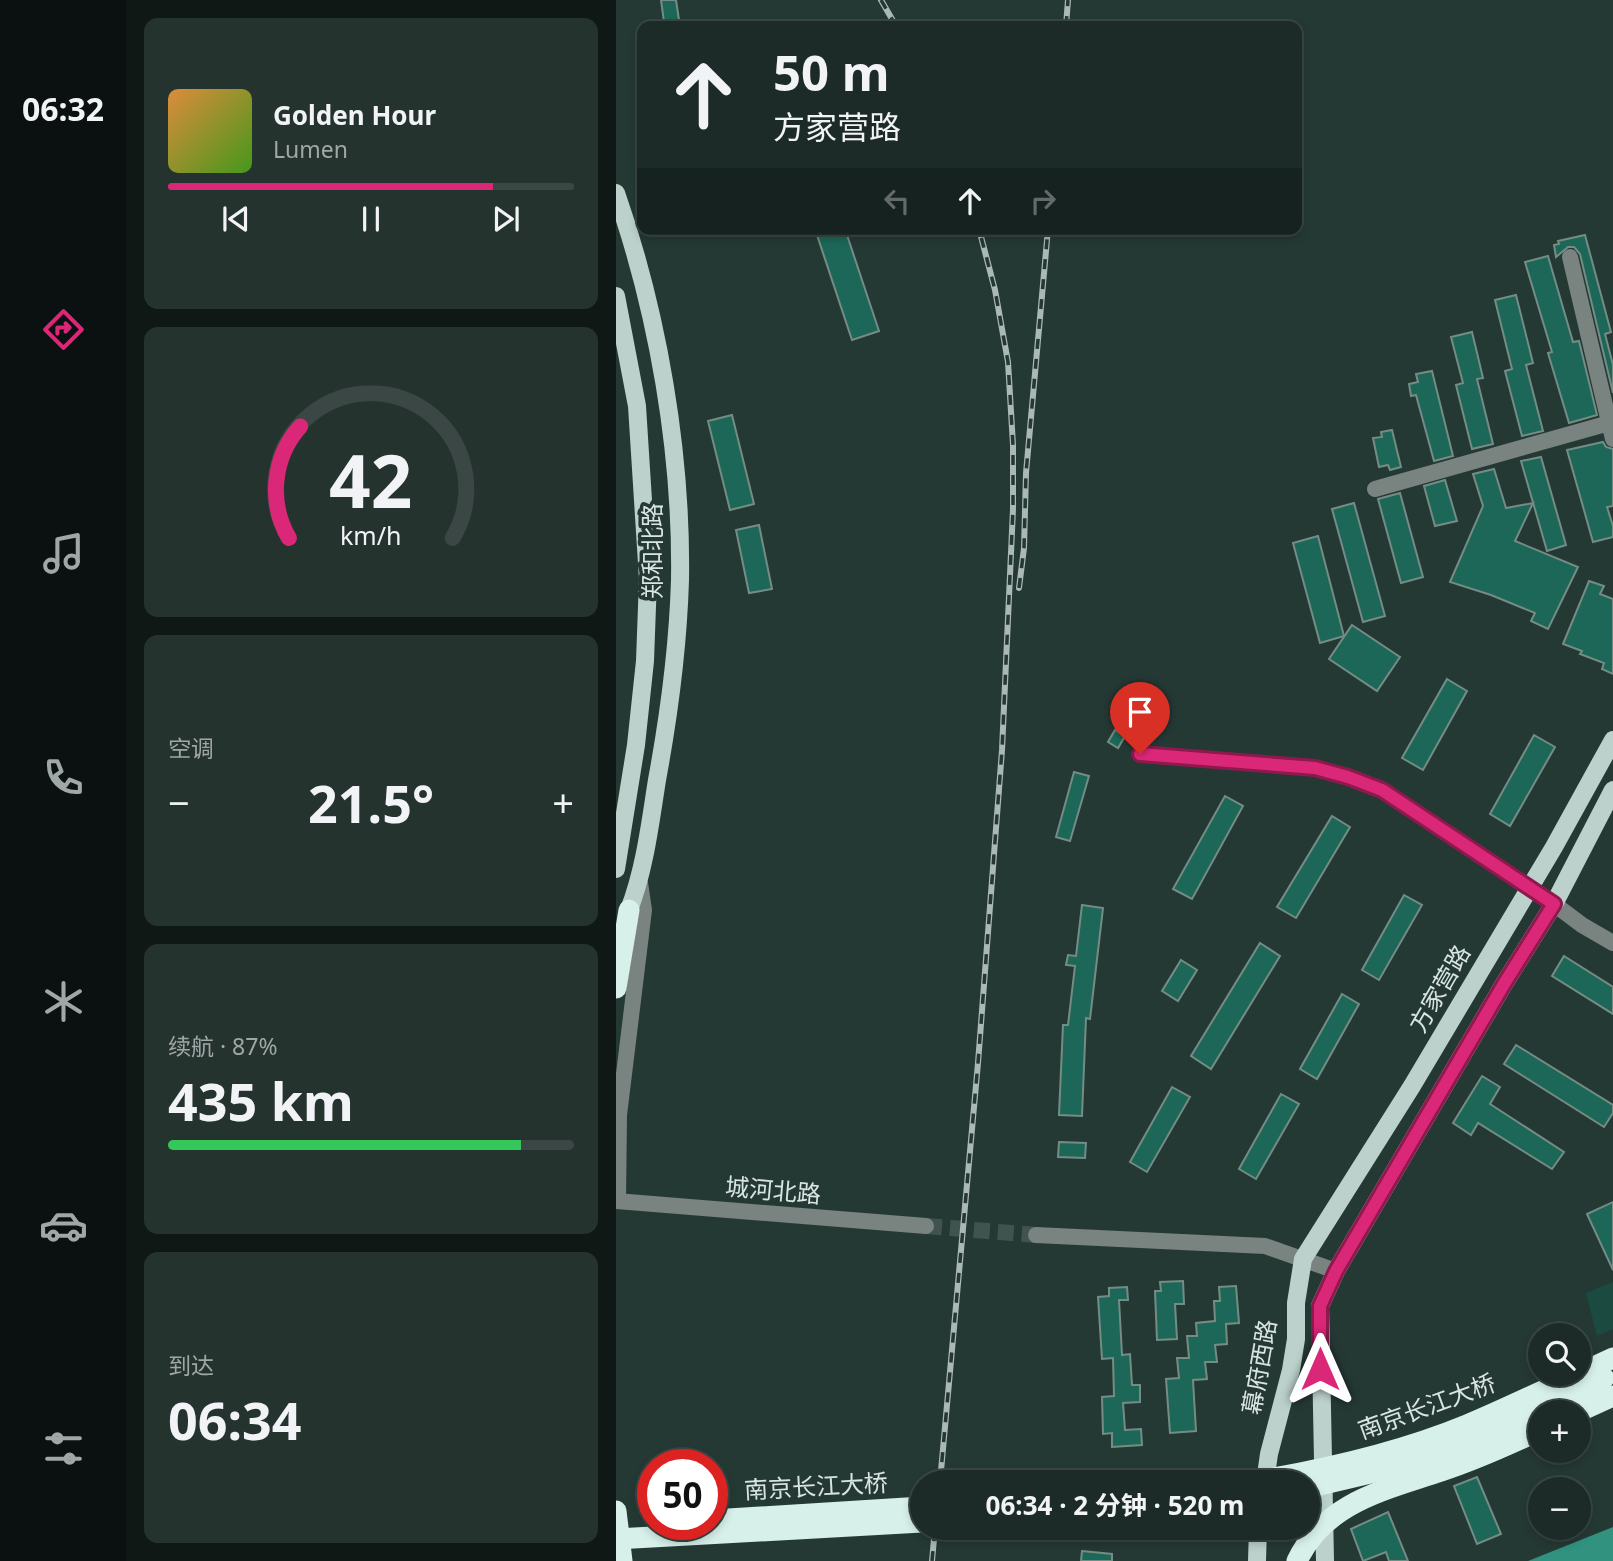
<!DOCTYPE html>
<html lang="zh">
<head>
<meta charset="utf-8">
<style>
	:root { --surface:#1c2b27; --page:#25332f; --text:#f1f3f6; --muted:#a0a7a7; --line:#3a4744; --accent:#db2777 }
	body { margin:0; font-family:"Noto Sans","Noto Sans SC",sans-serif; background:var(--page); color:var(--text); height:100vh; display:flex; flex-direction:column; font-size:26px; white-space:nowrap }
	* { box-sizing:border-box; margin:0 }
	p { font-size:23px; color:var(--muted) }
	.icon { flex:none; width:38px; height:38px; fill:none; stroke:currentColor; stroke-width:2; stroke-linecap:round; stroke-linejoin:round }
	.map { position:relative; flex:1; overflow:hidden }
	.panel { display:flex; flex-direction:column; gap:18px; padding:18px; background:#0f1815; width:490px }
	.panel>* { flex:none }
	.banner { position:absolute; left:21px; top:21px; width:665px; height:214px; border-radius:14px; box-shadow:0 4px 10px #0003,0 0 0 2px var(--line); background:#1c2b27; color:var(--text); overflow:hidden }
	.tools { position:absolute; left:912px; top:1323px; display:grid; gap:14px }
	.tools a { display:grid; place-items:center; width:63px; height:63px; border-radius:50%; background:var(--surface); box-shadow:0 4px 10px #0003,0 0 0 2px var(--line); font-size:35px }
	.speed { position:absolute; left:21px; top:1449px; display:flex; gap:14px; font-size:35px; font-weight:700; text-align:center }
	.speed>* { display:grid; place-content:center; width:91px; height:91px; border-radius:50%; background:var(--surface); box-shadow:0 4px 10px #0003,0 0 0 2px var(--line); line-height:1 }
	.speed .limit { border:10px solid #d22; background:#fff; color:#111 }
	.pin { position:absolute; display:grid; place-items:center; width:60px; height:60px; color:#fff; margin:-72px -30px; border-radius:50% 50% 50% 0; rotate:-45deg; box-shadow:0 0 7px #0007 }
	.pin .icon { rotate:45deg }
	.me { position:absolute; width:77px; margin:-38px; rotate:0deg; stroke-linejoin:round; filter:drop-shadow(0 0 5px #0008) }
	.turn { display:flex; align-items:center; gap:24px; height:147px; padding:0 21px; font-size:32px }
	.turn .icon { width:91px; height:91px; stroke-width:2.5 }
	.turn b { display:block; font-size:49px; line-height:60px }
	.lanes { display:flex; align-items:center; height:66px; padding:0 21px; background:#0003; justify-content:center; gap:35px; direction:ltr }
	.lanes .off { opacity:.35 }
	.big { font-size:52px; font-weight:700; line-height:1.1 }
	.panel .card { flex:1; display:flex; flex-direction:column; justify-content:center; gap:10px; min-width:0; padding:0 24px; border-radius:14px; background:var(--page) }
	.panel .dial { align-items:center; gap:0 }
	.dial svg { height:182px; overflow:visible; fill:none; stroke:var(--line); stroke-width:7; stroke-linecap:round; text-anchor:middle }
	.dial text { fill:var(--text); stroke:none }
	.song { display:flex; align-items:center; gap:21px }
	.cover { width:84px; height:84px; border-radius:10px; background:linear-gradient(135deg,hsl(30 70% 55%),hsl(100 70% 35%)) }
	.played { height:7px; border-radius:4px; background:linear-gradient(90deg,var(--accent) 80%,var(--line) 80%) }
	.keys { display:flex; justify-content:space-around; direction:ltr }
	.heat { display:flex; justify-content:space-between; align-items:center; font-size:38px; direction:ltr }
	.charge { height:10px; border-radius:5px; background:linear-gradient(90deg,#34c759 87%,var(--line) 0) }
	.trip { position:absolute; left:294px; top:1470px; width:410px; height:70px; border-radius:35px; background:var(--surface); box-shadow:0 4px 10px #0003,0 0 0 2px var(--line); font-weight:700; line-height:70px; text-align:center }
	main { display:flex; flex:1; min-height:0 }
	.dock { display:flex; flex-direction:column; width:126px; justify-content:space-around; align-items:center; background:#0b1110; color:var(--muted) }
	.dock .icon { width:49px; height:49px }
	.dock .current { color:var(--accent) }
	.dock b { font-size:32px; color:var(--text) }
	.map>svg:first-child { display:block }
</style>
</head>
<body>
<main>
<nav class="dock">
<b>06:32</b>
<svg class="icon current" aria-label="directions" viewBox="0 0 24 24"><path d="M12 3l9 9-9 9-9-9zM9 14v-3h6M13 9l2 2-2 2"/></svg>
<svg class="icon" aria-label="music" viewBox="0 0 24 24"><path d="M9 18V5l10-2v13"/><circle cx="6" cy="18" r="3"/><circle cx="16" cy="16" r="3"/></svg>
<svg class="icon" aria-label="phone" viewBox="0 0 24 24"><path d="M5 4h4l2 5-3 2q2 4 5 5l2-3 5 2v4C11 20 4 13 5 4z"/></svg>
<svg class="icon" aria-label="climate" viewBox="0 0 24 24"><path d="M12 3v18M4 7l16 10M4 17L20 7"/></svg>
<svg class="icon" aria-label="car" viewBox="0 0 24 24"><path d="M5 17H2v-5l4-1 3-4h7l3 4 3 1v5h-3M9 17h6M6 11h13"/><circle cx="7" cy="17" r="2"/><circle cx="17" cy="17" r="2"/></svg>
<svg class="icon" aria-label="filters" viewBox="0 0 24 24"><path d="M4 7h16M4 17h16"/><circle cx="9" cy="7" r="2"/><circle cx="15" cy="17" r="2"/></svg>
</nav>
<section class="panel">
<div class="card">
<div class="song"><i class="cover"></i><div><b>Golden Hour</b><p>Lumen</p></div></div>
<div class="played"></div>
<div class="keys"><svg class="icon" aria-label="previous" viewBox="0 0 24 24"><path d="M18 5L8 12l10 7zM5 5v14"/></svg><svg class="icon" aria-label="pause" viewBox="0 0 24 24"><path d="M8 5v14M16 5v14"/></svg><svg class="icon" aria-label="next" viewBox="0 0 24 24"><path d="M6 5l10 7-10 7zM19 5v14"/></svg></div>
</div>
<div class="card dial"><svg viewBox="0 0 100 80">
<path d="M14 69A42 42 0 1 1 86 69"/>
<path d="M14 69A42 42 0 0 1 19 20" stroke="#db2777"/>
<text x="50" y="56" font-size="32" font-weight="700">42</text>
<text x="50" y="72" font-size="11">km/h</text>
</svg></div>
<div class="card"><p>空调</p>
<div class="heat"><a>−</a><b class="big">21.5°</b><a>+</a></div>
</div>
<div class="card"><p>续航 · 87%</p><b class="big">435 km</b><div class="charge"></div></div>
<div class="card"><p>到达</p><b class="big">06:34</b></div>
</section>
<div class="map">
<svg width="997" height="1561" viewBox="0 0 997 1561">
	<rect width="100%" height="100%" fill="#253934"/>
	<path fill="#1a4a40" d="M 997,1282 L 997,1329 L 981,1336 L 970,1293 Z"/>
	<path fill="#31927f" d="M 997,1527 L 997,1561 L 912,1561 Z"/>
	<g fill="#1c6758" stroke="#758c85" stroke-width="2">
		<path d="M 45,0 L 60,0 L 63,20 L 48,22 Z"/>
		<path d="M 199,229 L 229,229 L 263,331 L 236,340 Z"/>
		<path d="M 969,235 L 995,332 L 989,334 L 997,365 L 997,393 L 964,254 L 958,247 L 952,247 L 940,257 L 938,245 L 943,244 L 942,241 Z"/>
		<path d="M 932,256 L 957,342 L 963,341 L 981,415 L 953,423 L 932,353 L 936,352 L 909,262 Z"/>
		<path d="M 900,295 L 917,363 L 910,365 L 927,431 L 906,436 L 889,371 L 896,369 L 879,300 Z"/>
		<path d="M 856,332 L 867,378 L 861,379 L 877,444 L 856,449 L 840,385 L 847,383 L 835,337 Z"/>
		<path d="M 816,371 L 837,456 L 818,461 L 800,395 L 795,396 L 793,384 L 802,382 L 800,374 Z"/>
		<path d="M 116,415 L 138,504 L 114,510 L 92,421 Z"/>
		<path d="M 776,430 L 785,467 L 774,470 L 772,465 L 763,467 L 757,438 L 766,437 L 765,432 Z"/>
		<path d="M 987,442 L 990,447 L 997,449 L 997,506 L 991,507 L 997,526 L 997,537 L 977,542 L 951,450 Z"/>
		<path d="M 925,457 L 950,545 L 931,551 L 905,461 Z"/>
		<path d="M 878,469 L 890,508 L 917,503 L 899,541 L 962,567 L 932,629 L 915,621 L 919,613 L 875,595 L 834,582 L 867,506 L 857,474 Z"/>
		<path d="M 829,480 L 841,521 L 819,526 L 808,486 Z"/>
		<path d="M 784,493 L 807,577 L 785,583 L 762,499 Z"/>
		<path d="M 738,503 L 769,616 L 747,622 L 716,509 Z"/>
		<path d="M 143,525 L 156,589 L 133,593 L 120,530 Z"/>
		<path d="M 702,536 L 728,636 L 704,643 L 677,543 Z"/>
		<path d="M 973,581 L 988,586 L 984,594 L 997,599 L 997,674 L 986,669 L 988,663 L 964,654 L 966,651 L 947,644 Z"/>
		<path d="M 736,625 L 784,657 L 761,691 L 713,659 Z"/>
		<path d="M 831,679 L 851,691 L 807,770 L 786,758 Z"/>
		<path d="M 499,730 L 509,736 L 502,748 L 492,742 Z"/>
		<path d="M 918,735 L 939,747 L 894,826 L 874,814 Z"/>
		<path d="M 458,772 L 473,776 L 454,841 L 440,837 Z"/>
		<path d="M 609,796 L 627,806 L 576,899 L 557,889 Z"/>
		<path d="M 716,816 L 734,827 L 680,918 L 661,907 Z"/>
		<path d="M 788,895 L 806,905 L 763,980 L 746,970 Z"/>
		<path d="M 466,905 L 487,908 L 474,1019 L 470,1018 L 466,1116 L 443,1115 L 447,1025 L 452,1025 L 459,966 L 450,965 L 452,955 L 460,956 Z"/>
		<path d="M 644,943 L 664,956 L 595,1069 L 575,1056 Z"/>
		<path d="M 948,956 L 997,987 L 997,1014 L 936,976 Z"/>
		<path d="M 565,960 L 581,970 L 562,1001 L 546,991 Z"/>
		<path d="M 726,994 L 743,1004 L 701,1079 L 684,1069 Z"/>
		<path d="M 900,1045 L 997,1105 L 997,1113 L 988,1127 L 888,1064 Z"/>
		<path d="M 866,1076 L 884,1087 L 874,1104 L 948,1152 L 936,1169 L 862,1123 L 855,1135 L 837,1123 Z"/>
		<path d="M 556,1087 L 574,1097 L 531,1172 L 514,1162 Z"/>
		<path d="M 665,1094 L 683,1104 L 640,1179 L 623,1169 Z"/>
		<path d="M 443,1142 L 470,1143 L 469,1158 L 442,1157 Z"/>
		<path d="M 997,1202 L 997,1270 L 971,1214 Z"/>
		<path d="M 567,1281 L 568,1304 L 559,1304 L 561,1339 L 541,1340 L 539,1291 L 545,1291 L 544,1282 Z"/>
		<path d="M 620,1286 L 623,1323 L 610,1324 L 611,1344 L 599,1345 L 601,1362 L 589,1362 L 591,1379 L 577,1380 L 580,1431 L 554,1433 L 550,1379 L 563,1378 L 561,1358 L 573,1358 L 571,1336 L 581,1336 L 580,1323 L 599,1321 L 598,1301 L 604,1301 L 603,1287 Z"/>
		<path d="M 511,1287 L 512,1300 L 503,1300 L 506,1355 L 514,1354 L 516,1385 L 524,1385 L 524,1402 L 507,1403 L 509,1430 L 525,1429 L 526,1445 L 496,1447 L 496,1433 L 487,1434 L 486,1397 L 498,1396 L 497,1358 L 486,1359 L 482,1297 L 493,1296 L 493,1288 Z"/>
		<path d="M 861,1477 L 885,1534 L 861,1544 L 838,1486 Z"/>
		<path d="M 772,1512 L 792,1561 L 773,1561 L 770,1552 L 747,1561 L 735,1529 Z"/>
		<path d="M 466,1551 L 496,1554 L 496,1561 L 465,1561 Z"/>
	</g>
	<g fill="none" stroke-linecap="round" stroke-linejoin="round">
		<path stroke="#40534e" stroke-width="16" stroke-dasharray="16 8" stroke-linecap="butt" d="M 310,1226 L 420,1235"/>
		<g stroke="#798380" stroke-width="16">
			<path d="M 954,257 L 997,439"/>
			<path d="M 759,489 L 997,422"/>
			<path d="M 524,754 L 700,768 L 732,777 L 766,790 L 938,904 L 966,925 L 997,943"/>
			<path d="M 0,1201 L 310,1226"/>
			<path d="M 2,1201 L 3,1115 L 28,910 L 24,883"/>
			<path d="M 420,1235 L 649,1246 L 720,1271"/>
		</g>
		<g stroke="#bcd1cb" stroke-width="18">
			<path d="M 0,193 C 42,313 66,453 64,580 C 62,647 53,715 41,780 C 34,824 29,868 13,910"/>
			<path d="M 0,296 L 21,406 L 32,579 L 29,661 L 20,745 L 0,869"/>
			<path d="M 649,1482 L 653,1454 L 675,1370 L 680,1339 L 680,1303 L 687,1259 L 796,1086 L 938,847 L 997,740"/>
			<path d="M 641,1561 L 642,1528"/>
			<path d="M 709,1561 L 704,1306 L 720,1271 L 888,984 L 938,904 L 997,790"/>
		</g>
		<g stroke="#d7f0e9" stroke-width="21">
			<path d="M 0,988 L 13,910"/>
			<path d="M 962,1412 L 997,1396"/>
			<path d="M 0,1511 L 6,1561"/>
			<path d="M 96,1520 L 306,1507"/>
		</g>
		<defs>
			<g id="rail">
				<path d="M 265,0 L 280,26"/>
				<path d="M 450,26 L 452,0"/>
				<path d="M 403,588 L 408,548 L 410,473 L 432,229"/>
				<path d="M 324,1482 L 362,1063 L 386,750 L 397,509 L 397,445 L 392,362 L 379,290 L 363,229"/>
				<path d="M 316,1561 L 319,1528"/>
			</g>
		</defs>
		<use href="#rail" stroke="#abb9b5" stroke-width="6"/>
		<use href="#rail" stroke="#253934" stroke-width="3.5" stroke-dasharray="10" stroke-linecap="butt"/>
		<g stroke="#d7f0e9" stroke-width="21">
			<path d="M 635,1482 C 708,1470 783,1453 851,1425 C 901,1404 949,1380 997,1358"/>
			<path d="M 691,1488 L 767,1470 L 854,1440 L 988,1378"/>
			<path d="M 0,1539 L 306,1522"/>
			<path d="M 681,1561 C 709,1502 769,1490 825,1471 C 859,1460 892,1445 924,1430"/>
		</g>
	</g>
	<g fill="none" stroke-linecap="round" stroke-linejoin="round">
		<defs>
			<path id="route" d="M 524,754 L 699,768 L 732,777 L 766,790 L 938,904 L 888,984 L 720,1271 L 704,1306 L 704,1369"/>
		</defs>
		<use href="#route" stroke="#8e194d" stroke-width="18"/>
		<use href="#route" stroke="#db2777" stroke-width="12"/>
	</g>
	<g text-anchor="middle" stroke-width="7" stroke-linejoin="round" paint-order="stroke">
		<g font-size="24" fill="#d9e5e2" stroke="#253934">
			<text transform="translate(37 551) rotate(-90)" y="8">郑和北路</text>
			<text transform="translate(824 989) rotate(-60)" y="8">方家营路</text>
			<text transform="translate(157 1191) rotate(5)" y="8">城河北路</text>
			<text transform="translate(644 1367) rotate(-80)" y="8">幕府西路</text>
			<text transform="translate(811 1407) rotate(-20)" y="8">南京长江大桥</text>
			<text transform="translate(200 1487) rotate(-3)" y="8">南京长江大桥</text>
		</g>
	</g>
</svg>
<div class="tools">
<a><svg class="icon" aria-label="search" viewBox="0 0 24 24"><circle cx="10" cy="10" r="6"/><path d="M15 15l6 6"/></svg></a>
<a>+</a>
<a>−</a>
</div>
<div class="speed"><div class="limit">50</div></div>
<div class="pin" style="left:524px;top:754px;background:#d93025"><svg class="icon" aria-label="arrive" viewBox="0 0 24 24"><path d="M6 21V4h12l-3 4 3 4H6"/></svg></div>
<svg class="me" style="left:704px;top:1369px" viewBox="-20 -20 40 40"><path d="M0-17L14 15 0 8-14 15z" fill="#db2777" stroke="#fff" stroke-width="4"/></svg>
<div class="trip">06:34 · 2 分钟 · 520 m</div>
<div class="banner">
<div class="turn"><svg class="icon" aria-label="ahead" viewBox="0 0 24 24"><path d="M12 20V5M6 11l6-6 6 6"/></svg><div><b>50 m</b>方家营路</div></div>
<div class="lanes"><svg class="icon off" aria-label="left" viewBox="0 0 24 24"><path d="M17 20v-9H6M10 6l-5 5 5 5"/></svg><svg class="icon" aria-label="ahead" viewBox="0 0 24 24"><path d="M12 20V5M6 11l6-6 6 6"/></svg><svg class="icon off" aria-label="right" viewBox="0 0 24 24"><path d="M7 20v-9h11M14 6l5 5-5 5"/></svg></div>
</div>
</div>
</main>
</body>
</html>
